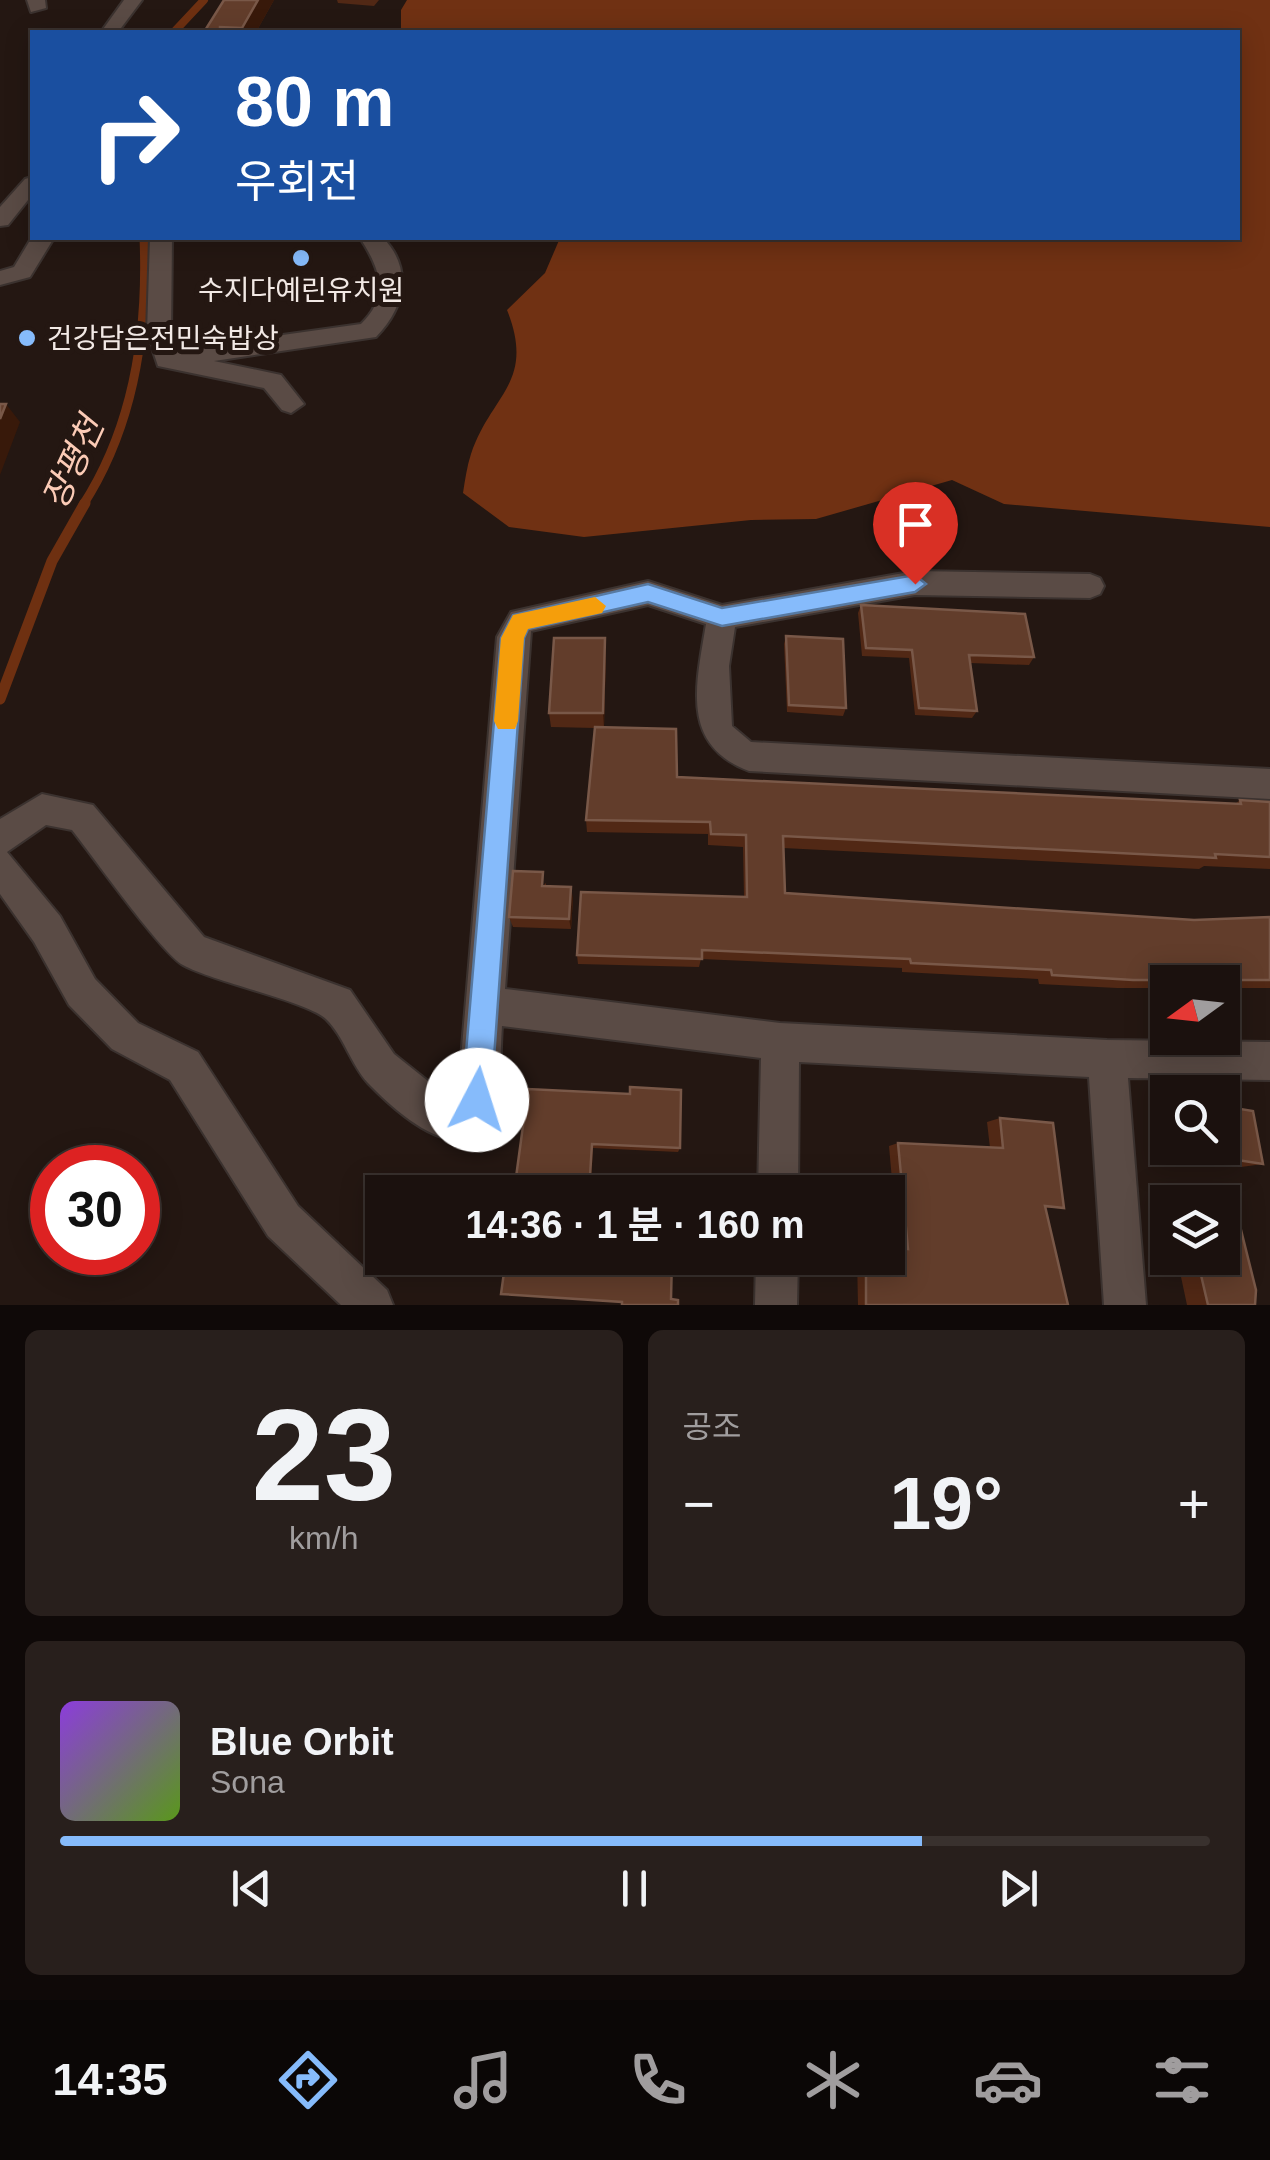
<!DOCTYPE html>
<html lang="ko">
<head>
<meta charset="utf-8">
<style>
  body { margin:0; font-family:Helvetica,"Noto Sans KR",sans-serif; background:#281f1c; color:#f1f3f6; height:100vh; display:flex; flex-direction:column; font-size:38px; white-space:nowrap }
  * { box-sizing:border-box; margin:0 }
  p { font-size:32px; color:#a09d9e }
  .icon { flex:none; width:55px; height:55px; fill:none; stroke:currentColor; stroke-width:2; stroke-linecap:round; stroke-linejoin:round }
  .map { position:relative; height:1305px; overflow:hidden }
  .panel { display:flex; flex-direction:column; gap:25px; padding:25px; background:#0f0908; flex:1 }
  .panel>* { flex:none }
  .top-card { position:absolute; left:30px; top:30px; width:1210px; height:210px; border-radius:0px; box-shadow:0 5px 25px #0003,0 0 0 2px #39312e; background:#1a4fa0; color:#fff; overflow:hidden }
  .needle { width:65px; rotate:255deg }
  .tools { position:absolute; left:1150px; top:965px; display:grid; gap:20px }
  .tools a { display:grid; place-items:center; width:90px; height:90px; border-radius:0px; background:#1b110e; box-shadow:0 5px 25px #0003,0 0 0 2px #39312e; font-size:50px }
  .speed { position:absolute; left:30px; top:1145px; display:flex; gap:20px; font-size:50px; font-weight:700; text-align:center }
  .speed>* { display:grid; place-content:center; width:130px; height:130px; border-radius:50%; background:#1b110e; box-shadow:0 5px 25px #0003,0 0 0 2px #39312e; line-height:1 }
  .speed .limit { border:15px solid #d22; background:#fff; color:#111 }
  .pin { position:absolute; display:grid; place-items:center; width:85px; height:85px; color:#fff; margin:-102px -42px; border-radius:50% 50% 50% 0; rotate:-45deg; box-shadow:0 0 10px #0007 }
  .pin .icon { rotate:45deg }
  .me { position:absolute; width:110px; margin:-55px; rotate:5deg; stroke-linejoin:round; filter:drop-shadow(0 0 8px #0008) }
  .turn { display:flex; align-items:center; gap:35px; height:210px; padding:0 40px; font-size:45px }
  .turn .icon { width:130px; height:130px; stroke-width:2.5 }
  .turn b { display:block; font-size:70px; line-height:85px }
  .big { font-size:75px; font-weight:700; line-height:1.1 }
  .panel .tile { flex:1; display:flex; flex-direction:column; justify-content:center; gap:15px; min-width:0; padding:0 35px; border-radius:15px; background:#281f1c }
  .panel .dial { align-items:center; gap:0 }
  .dial b { font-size:130px; line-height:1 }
  .song { display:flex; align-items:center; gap:30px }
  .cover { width:120px; height:120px; border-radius:15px; background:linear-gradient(135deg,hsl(270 70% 55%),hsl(90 70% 35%)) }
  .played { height:10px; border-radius:5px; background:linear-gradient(90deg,#86bbfb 75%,#39312e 75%) }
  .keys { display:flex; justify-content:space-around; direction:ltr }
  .heat { display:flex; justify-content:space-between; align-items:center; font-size:55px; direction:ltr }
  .panel .tiles { flex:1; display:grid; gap:25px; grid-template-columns:1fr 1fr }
  .tile:last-child { grid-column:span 2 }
  .trip { position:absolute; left:365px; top:1175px; width:540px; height:100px; border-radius:0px; background:#1b110e; box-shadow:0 5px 25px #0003,0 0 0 2px #39312e; font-weight:700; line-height:100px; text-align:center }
  .tabs { display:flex; height:160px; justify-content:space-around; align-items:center; background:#0b0706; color:#a09d9e }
  .tabs .icon { width:70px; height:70px }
  .tabs .current { color:#86bbfb }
  .tabs b { font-size:45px; color:#f1f3f6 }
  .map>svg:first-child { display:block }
  .forest { fill:#703113 }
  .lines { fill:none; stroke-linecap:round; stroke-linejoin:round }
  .stream-far2 { stroke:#6e3011; stroke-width:8 }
  .stream-far1 { stroke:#6e3011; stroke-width:9 }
  .stream { stroke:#6e3011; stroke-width:11 }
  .minor-casing { stroke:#3b322f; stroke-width:4 }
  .minor { fill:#5a4b45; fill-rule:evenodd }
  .wall { fill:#512815 }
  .shaded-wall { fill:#38190a }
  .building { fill:#623d2b; stroke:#795848; stroke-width:2.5 }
  .route { fill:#86bbfb; stroke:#577aa3; stroke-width:2.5 }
  .slow { fill:#f59e0b }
  .poi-dot { fill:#86bbfb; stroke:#241712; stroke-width:4 }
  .labels { text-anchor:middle; stroke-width:10; stroke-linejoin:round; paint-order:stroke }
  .far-poi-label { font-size:28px; fill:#f2e9e5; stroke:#241712 }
  .water-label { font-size:35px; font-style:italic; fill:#fbcbb6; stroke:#241712 }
</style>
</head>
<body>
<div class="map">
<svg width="1270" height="1305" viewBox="0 0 1270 1305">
  <rect width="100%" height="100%" fill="#241712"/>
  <path class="forest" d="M 407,0 L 1270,0 L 1270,527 L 1004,504 L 952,480 L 816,519 L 751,520 L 584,537 L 509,527 L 463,493 C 465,480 467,466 471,454 C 491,394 536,383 507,310 L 545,273 L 560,238 L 1238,238 L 1238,32 L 401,32 L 401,10 Z"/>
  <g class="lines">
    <path class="stream-far2" d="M 174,32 L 204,0"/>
    <path class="stream-far1" d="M 83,505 C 134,426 148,331 144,238"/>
    <path class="stream" d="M 0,699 L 52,561 L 85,503"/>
    <g class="minor-casing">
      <path id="minor" d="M 27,0 L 45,0 L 46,8 L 31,12 Z
        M 124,0 L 142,0 L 118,32 L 101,32 Z
        M 32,177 L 32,195 L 8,225 L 0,226 L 0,207 L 25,179 Z
        M 32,237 L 54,238 L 30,277 L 0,285 L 0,271 L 14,267 Z
        M 150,238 L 172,238 L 171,333 L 176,350 L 361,324 C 391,295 379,267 360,238 L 383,238 C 413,268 405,308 376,337 L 214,361 L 281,375 L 304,404 L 291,413 L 282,410 L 264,388 L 158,366 L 147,333 Z
        M 915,571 L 1090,574 L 1100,578 L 1104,586 L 1100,594 L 1090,598 L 915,595 L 735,627 L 729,666 L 732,726 L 751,742 L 1270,769 L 1270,799 L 749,771 C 680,745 696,685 706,624 L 648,605 L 531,631 L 505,989 L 780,1023 L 1107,1040 L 1270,1042 L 1270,1080 L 1128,1078 L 1146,1305 L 1104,1305 L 1089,1077 L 799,1062 L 798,1192 L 758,1192 L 761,1058 L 502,1026 C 500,1050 502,1079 496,1102 C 473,1181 401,1117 368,1083 C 351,1065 344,1036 326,1019 C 307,1001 213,982 183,965 C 162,954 92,855 72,830 L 46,825 L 7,852 L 60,916 L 95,979 L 138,1023 L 198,1052 L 298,1206 L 387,1290 L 393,1305 L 341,1305 L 268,1236 L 170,1080 L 112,1049 L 69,1005 L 34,942 L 0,894 L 0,819 L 42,794 L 93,805 L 204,937 L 350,990 L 394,1054 L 453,1101 L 458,1094 L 497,637 L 511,612 L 648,581 L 722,605 Z
        M 756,1258 L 798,1258 L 797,1305 L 755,1305 Z"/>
    </g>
    <use href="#minor" class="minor"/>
  </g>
  <path class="wall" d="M 274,0 L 256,32 L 204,32 Z
    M 337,0 L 379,0 L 374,6 L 338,3 Z
    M 861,605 L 1034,657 L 1029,665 L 970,663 L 977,711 L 972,718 L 915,715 L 909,658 L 862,656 L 858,613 Z
    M 786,636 L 846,708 L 843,716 L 787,712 L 784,644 Z
    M 606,654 L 604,727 L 677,777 L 1235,804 L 1240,800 L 1270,802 L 1270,869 L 1204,866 L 1199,869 L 783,848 L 785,893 L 1194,920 L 1270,917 L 1270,988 L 1222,988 L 1222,982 L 1168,982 L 1168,988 L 1117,988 L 1039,984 L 1038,979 L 902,972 L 902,968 L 701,959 L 699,967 L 578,964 L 577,955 L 744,897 L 743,847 L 708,845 L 708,834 L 587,832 L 586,820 L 595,728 L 551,727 L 549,713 Z
    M 546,883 L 546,886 L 573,898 L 571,929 L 513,927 L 509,917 Z
    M 630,1094 L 680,1148 L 678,1152 L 593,1148 L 514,1192 Z
    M 1000,1118 L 1064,1208 L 1046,1208 L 1068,1305 L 858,1305 L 857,1258 L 888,1258 L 898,1248 L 889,1146 L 898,1143 L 990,1148 L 987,1122 Z
    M 1184,1148 L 1222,1148 L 1263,1164 L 1241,1167 L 1185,1158 Z
    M 1177,1258 L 1222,1258 L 1255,1305 L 1187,1305 Z"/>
  <path class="shaded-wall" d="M 258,0 L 274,0 L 256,32 L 243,32 L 242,28 Z
    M 6,404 L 20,422 L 0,475 L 0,419 Z
    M 605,638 L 606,654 L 604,728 L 603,713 Z
    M 571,887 L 573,898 L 571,929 L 569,919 Z
    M 592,1144 L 593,1148 L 591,1192 L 589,1192 Z"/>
  <path class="building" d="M 224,0 L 258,0 L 242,28 L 220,27 L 220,32 L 204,32 Z
    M 0,404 L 6,404 L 0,419 Z
    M 861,605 L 1025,614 L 1034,657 L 969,655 L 977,711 L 919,708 L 912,650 L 866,648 Z
    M 786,636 L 843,639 L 846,708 L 789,705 Z
    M 554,638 L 605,638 L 603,713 L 549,713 Z
    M 595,727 L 676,729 L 677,777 L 1241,804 L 1240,800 L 1270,802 L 1270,857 L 1215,854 L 1216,858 L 783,836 L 785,893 L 1194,920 L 1270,917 L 1270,980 L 1133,980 L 1052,975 L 1051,970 L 911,963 L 910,959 L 702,950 L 702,959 L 577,955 L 581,892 L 747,897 L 746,835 L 711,834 L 710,822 L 586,820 Z
    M 513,871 L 543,872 L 542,886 L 571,887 L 569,919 L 509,917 Z
    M 630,1087 L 681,1090 L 680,1148 L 592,1144 L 589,1192 L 514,1192 L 528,1089 L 630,1094 Z
    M 1222,1106 L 1253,1111 L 1263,1164 L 1205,1155 L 1204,1148 L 1222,1148 Z
    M 1000,1118 L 1053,1123 L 1064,1208 L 1045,1206 L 1068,1305 L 866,1305 L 866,1258 L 888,1258 L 888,1246 L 908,1249 L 898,1143 L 1003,1148 Z
    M 1222,1221 L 1239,1222 L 1256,1290 L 1255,1305 L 1208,1305 L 1197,1258 L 1222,1258 Z
    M 506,1258 L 672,1258 L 671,1299 L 678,1300 L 678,1305 L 622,1305 L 622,1302 L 501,1294 Z"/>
  <path class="route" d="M 915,575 L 926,584 L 915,592 L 722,626 L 648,602 L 528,629 L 524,638 L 491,1100 L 487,1111 L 477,1115 L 466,1111 L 462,1100 L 501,638 L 513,615 L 648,584 L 722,608 Z"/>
  <path class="slow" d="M 595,597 L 606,606 L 602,613 L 528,629 L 524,638 L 518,721 L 515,729 L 498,729 L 494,721 L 501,638 L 513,615 Z"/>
  <g class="poi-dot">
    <circle cx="301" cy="258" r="10"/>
    <circle cx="27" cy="338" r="10"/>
  </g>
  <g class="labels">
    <g class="far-poi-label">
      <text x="301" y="300">수지다예린유치원</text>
      <text x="47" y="348" text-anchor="start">건강담은전민숙밥상</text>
    </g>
    <g class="water-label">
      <text transform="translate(73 463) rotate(-65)" y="12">장평천</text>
    </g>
  </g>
</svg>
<div class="tools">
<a><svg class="needle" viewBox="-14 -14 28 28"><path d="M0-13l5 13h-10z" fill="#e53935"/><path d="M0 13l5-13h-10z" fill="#a09d9e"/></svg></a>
<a><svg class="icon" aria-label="search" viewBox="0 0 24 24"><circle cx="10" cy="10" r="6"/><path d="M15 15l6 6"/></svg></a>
<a><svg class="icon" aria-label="layers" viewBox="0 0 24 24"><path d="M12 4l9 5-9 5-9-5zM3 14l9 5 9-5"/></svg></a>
</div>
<div class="speed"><div class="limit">30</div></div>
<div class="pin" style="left:915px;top:584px;background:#d93025"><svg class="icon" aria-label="arrive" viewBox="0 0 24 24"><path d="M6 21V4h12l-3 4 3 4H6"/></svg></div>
<svg class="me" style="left:477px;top:1100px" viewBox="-20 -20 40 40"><circle r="19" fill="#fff"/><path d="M0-13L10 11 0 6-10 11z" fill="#86bbfb"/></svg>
<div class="trip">14:36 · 1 분 · 160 m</div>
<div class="top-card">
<div class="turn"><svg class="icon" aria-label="right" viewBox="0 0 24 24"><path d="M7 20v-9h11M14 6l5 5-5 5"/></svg><div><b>80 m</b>우회전</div></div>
</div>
</div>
<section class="panel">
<div class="tiles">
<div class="tile dial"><b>23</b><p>km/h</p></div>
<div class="tile"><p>공조</p>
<div class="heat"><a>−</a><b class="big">19°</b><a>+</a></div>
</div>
<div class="tile">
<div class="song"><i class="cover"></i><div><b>Blue Orbit</b><p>Sona</p></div></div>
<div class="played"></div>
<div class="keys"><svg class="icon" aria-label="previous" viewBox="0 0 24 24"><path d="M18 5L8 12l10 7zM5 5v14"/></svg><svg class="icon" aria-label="pause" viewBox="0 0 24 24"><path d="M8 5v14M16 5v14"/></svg><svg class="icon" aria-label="next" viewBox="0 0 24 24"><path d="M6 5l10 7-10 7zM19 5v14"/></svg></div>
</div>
</div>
</section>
<nav class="tabs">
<b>14:35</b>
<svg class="icon current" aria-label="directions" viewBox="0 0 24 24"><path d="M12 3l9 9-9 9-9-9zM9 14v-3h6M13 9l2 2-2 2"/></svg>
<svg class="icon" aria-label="music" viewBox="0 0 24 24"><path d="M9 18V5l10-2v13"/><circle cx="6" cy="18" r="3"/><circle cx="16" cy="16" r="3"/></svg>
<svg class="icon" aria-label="phone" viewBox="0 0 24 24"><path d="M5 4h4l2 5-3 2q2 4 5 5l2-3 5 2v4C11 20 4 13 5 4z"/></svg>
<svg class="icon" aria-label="climate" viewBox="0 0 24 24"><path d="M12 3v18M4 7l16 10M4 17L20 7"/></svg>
<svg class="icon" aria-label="car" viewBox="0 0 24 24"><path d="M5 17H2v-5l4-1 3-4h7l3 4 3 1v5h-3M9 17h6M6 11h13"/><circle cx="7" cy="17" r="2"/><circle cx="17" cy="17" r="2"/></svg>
<svg class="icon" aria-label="filters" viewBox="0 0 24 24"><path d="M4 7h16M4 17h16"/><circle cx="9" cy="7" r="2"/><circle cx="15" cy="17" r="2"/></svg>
</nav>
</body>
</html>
